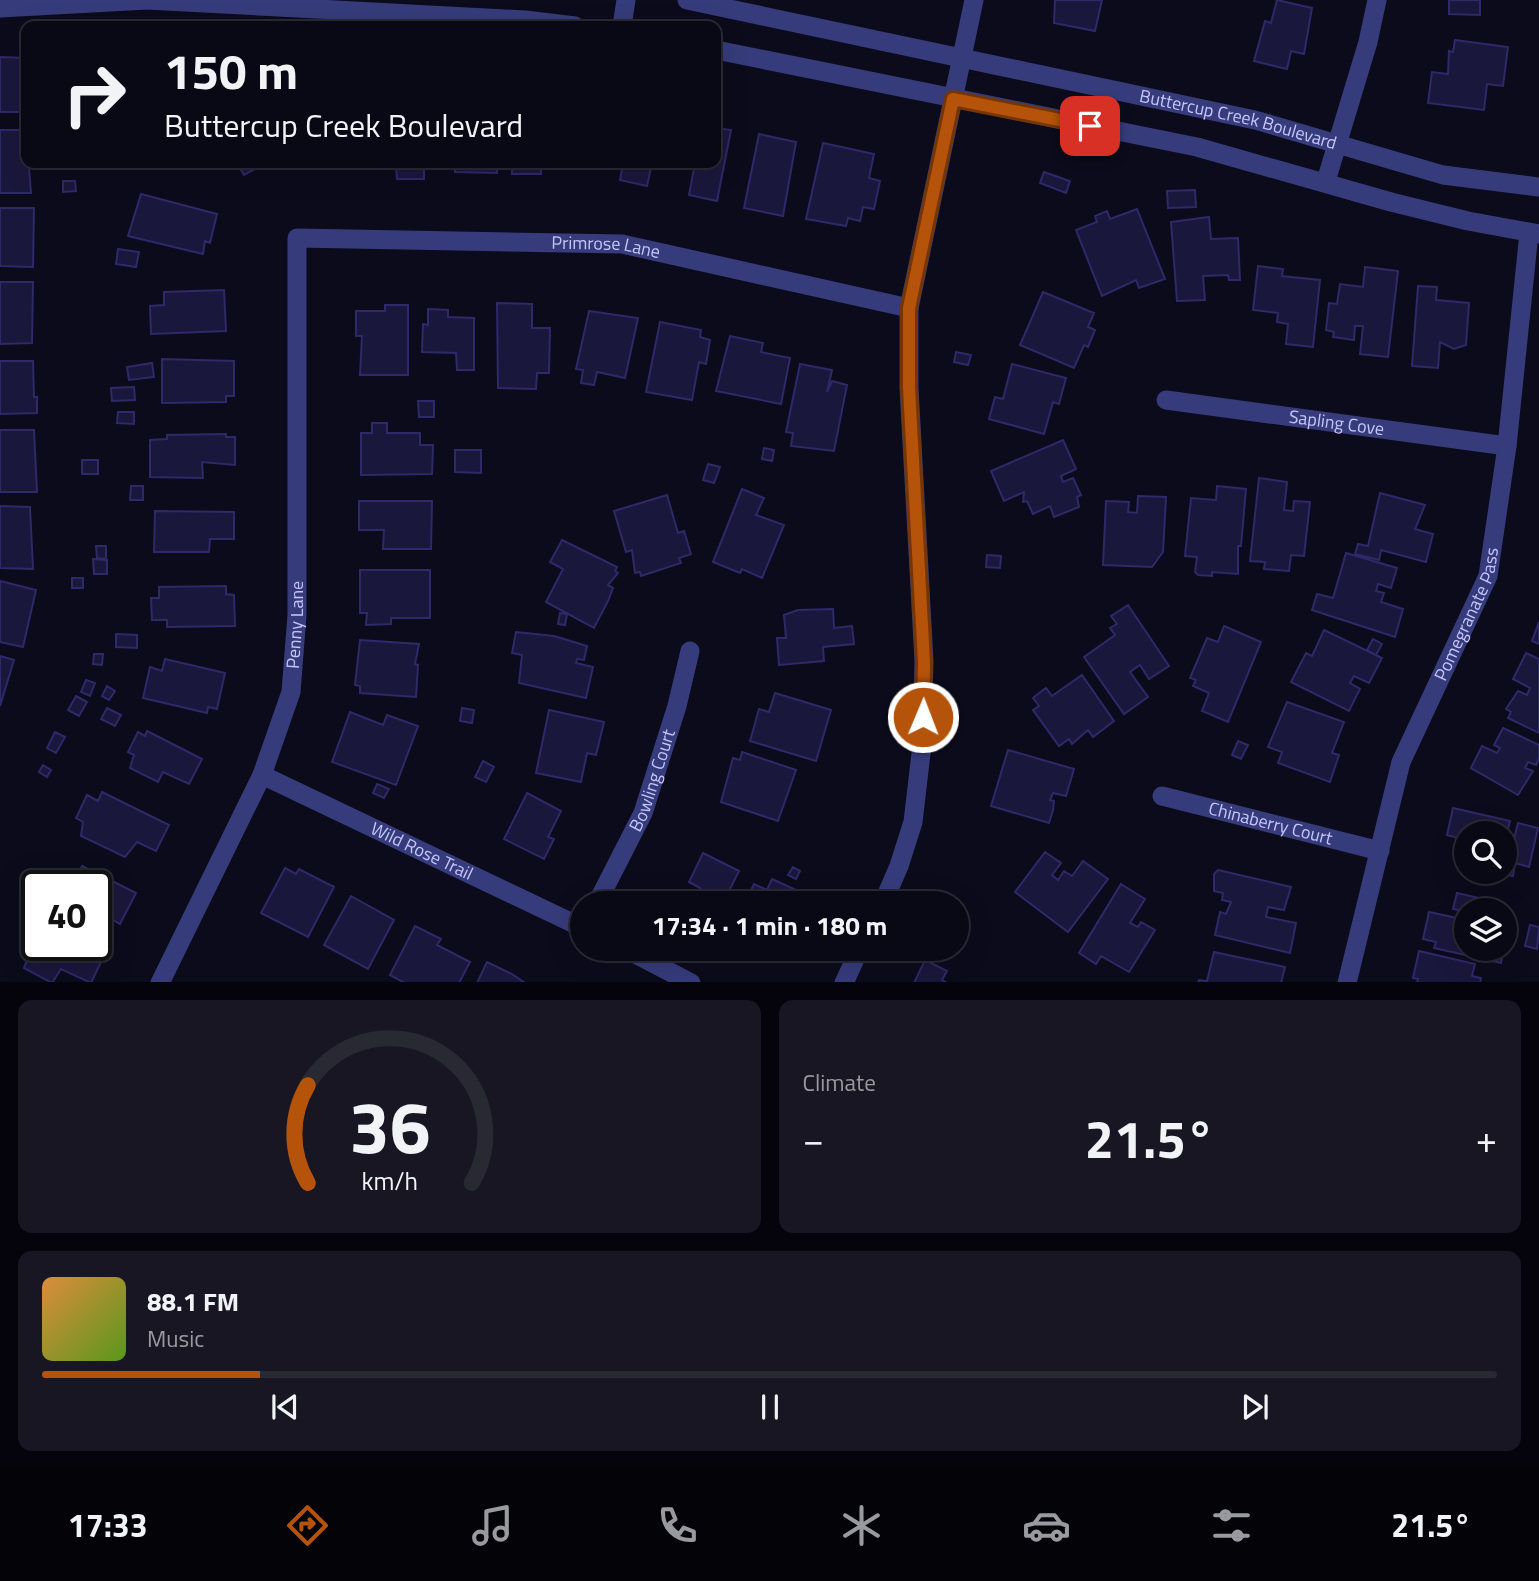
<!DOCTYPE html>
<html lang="en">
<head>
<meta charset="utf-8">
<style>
  body { margin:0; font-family:"Titillium Web",sans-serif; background:#171622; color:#f1f3f6; height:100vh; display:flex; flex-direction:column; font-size:26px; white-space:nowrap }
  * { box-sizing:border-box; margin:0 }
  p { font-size:23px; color:#999aa0 }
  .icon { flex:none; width:38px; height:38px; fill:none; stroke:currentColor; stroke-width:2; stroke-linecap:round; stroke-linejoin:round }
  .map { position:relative; height:982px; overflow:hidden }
  .sheet { display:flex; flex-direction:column; gap:18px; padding:18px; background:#05040c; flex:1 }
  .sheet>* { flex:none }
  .hud { position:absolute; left:21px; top:21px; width:700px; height:147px; border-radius:14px; box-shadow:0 7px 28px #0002,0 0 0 2px #292934; background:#090815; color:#f1f3f6; overflow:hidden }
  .controls { position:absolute; left:1454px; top:821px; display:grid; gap:14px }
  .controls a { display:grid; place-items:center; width:63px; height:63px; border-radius:50%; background:#090815; box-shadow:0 7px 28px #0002,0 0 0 2px #292934; font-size:35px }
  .speed { position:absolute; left:21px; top:870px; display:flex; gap:14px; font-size:35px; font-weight:700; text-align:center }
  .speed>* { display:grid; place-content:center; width:91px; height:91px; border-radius:50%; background:#090815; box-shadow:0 7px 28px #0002,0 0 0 2px #292934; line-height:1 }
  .speed .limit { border:4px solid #111; border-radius:10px; background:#fff; color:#111 }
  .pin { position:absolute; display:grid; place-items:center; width:60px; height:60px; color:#fff; margin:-30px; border-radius:14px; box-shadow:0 4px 10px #0006 }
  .me { position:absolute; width:77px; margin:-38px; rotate:1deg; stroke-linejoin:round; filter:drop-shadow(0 0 5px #0008) }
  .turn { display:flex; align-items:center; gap:24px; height:147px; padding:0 28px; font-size:32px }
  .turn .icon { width:91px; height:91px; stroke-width:2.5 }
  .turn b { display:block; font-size:49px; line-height:60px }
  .big { font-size:52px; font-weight:700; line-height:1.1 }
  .sheet .widget { flex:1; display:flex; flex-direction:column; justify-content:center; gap:10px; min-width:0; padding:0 24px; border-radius:14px; background:#171622 }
  .sheet .dial { align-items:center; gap:0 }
  .dial svg { height:182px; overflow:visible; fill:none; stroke:#292934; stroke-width:7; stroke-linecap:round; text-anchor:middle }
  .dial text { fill:#f1f3f6; stroke:none }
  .song { display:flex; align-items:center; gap:21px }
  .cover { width:84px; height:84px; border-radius:10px; background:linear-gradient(135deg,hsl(30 70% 55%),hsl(90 70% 35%)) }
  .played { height:7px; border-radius:4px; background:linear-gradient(90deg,#b45309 15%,#292934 15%) }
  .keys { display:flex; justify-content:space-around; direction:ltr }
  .heat { display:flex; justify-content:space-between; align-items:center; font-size:38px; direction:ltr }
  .sheet .tiles { flex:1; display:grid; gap:18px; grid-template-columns:1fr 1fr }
  .widget:last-child { grid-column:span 2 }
  .trip { position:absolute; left:570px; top:891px; width:399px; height:70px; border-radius:35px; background:#090815; box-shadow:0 7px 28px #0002,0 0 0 2px #292934; font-weight:700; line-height:70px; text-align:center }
  .menu { display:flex; height:112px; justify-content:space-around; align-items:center; background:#040308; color:#999aa0 }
  .menu .icon { width:49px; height:49px }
  .menu .current { color:#b45309 }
  .menu b { font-size:32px; color:#f1f3f6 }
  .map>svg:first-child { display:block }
  .building { fill:#1a173c; stroke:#2e2968; stroke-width:2 }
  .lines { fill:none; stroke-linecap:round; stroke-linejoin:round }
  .minor { stroke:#363c7b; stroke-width:19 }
  .tertiary { stroke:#363c7b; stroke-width:19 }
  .route-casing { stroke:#753606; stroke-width:18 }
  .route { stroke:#b45309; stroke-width:12 }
  .labels { text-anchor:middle; stroke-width:7; stroke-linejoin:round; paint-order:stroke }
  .street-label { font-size:18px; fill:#c6c6ff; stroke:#0c0b1c }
</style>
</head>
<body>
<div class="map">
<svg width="1539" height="983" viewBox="0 0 1539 983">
  <rect width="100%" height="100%" fill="#0c0b1c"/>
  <path class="building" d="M 1055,0 L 1102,0 L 1095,31 L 1054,23 Z
    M 1277,0 L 1312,8 L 1304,54 L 1291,51 L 1287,69 L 1254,61 L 1265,21 L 1271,23 Z
    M 1449,0 L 1480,0 L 1480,15 L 1449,14 Z
    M 1455,40 L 1508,47 L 1503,86 L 1487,84 L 1484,110 L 1428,103 L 1432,72 L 1448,74 L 1449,51 L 1453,52 Z
    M 0,57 L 26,58 L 26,112 L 0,112 Z
    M 716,128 L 731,130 L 717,201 L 689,195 L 695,163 L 716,163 Z
    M 0,130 L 26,130 L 31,193 L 0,193 Z
    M 759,134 L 796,142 L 783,216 L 744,208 Z
    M 823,143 L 874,154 L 869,178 L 880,181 L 874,209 L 863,207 L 860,221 L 848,218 L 846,226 L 806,219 Z
    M 237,163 L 266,163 L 244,175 Z
    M 384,163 L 424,163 L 424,179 L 397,179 L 396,166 L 384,167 Z
    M 455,163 L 497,163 L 497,173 L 455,172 Z
    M 512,163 L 541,163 L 541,174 L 512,174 Z
    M 623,163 L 652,163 L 647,186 L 620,180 Z
    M 1044,172 L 1070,181 L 1066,193 L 1040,183 Z
    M 63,181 L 75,181 L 76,191 L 63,192 Z
    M 1195,190 L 1196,207 L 1168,208 L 1167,191 Z
    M 141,194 L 217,214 L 210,243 L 205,241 L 203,254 L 128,236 Z
    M 0,208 L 34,208 L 33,267 L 0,266 Z
    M 1137,209 L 1165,279 L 1139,288 L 1136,280 L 1102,296 L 1076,230 L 1097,222 L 1095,216 L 1107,211 L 1110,219 Z
    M 1209,217 L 1211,239 L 1238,238 L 1240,280 L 1229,280 L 1228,275 L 1203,276 L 1205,300 L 1177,301 L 1171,222 Z
    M 118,249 L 139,252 L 136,267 L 116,264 Z
    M 1258,266 L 1283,269 L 1282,276 L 1320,280 L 1313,347 L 1286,344 L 1288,324 L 1277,322 L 1278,313 L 1253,310 Z
    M 1365,267 L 1398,271 L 1388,357 L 1360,354 L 1363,326 L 1355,326 L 1354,340 L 1333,337 L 1334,332 L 1326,330 L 1329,303 L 1337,304 L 1340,284 L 1363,287 Z
    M 0,282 L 33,282 L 32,343 L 0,344 Z
    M 1418,286 L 1437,287 L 1436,300 L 1469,303 L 1466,345 L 1454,349 L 1440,342 L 1438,368 L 1412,366 Z
    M 224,290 L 226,331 L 151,334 L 150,306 L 164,305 L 164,292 Z
    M 1043,292 L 1094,313 L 1088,327 L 1095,330 L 1088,347 L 1084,345 L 1074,368 L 1020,345 Z
    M 497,303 L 532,304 L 532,328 L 550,328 L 549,373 L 537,373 L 536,389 L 498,388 Z
    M 385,305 L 408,305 L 408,375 L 360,375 L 362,336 L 356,336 L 356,311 L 385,311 Z
    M 428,309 L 448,310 L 448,317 L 474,318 L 474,370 L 457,370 L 456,353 L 422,352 L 423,324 L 428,325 Z
    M 589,311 L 638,318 L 625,378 L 597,372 L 594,385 L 581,383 L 583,370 L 576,369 Z
    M 660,322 L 701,330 L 700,337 L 710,340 L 706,364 L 699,362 L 692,400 L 646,392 Z
    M 730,336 L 763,343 L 761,352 L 790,358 L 781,404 L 716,391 Z
    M 956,352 L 971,355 L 968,365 L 954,362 Z
    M 162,359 L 234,361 L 234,396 L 226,396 L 226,402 L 162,403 Z
    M 0,361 L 33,361 L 34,397 L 37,397 L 37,413 L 0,414 Z
    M 152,363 L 154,377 L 129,380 L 127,367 Z
    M 800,364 L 832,370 L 827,392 L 832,381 L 847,385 L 834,451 L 791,446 L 793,433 L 786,432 Z
    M 1012,364 L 1066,378 L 1059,404 L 1053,402 L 1044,434 L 989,419 L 995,397 L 1003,399 Z
    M 134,387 L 135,400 L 112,401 L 111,388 Z
    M 418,401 L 434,401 L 434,417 L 419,417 Z
    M 118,412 L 134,412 L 134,424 L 117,423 Z
    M 372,423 L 387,423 L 387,433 L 420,433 L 420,445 L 433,445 L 432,474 L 361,475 L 361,433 L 372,433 Z
    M 0,430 L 34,430 L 37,492 L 0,492 Z
    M 226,434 L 226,437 L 235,437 L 235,465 L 202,462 L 203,478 L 150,477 L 150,440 L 167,439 L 167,435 Z
    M 1063,440 L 1076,469 L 1061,476 L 1063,482 L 1073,478 L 1081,495 L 1077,497 L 1079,507 L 1054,517 L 1050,506 L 1033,514 L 1027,501 L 1023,502 L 1024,492 L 1004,501 L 991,471 Z
    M 764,448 L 774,450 L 772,461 L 762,459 Z
    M 455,450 L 481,450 L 481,473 L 455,472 Z
    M 82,460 L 98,460 L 98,474 L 82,474 Z
    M 708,464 L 720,467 L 714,483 L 703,480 Z
    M 1259,478 L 1287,482 L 1284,510 L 1293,511 L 1294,501 L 1310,502 L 1304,556 L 1291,555 L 1289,571 L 1264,569 L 1265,562 L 1250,561 Z
    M 131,486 L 143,486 L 143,500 L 130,500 Z
    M 1217,486 L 1246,489 L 1241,546 L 1238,546 L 1238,574 L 1212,572 L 1212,576 L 1198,575 L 1195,572 L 1197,557 L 1185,556 L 1191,498 L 1216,500 Z
    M 742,489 L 764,498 L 756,515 L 784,525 L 762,578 L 742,569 L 740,573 L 713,562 Z
    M 1380,493 L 1425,505 L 1415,529 L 1433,534 L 1426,562 L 1381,550 L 1379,560 L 1355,554 L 1358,544 L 1368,546 Z
    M 667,495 L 678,533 L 684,531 L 691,554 L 679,558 L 681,563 L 641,576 L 640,572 L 635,573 L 632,550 L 626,552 L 614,511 Z
    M 1138,496 L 1166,497 L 1163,552 L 1152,567 L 1103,565 L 1106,501 L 1129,502 L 1128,512 L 1137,513 Z
    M 359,501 L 432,501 L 431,549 L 383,549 L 384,530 L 359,530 Z
    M 0,506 L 30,507 L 33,569 L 0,568 Z
    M 155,511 L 234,512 L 234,539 L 210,539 L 209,552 L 154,552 Z
    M 562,540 L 617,567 L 615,571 L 618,573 L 608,585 L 613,588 L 608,601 L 594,628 L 546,602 L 563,569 L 550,562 Z
    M 96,546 L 106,546 L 106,559 L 97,558 Z
    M 1346,553 L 1397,568 L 1391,588 L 1378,584 L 1376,591 L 1384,593 L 1381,602 L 1403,609 L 1395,637 L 1312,610 L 1317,594 L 1333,598 Z
    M 987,555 L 1001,556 L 1000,568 L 986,567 Z
    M 93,559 L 107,560 L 107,574 L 94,574 Z
    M 360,570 L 430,570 L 430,618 L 391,618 L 391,624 L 366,625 L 367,613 L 360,613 Z
    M 72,578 L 83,578 L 83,588 L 72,588 Z
    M 0,581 L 36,590 L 23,647 L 0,642 Z
    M 226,586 L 226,594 L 234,595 L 235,626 L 167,627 L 167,620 L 152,620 L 151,598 L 159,598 L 159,587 Z
    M 1128,605 L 1169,666 L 1149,679 L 1140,665 L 1130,672 L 1148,697 L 1124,714 L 1084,657 L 1115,635 L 1110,628 L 1117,624 L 1111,616 Z
    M 833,609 L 834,628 L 852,626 L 854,644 L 823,647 L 824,661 L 779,665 L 777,638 L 786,638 L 784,615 L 798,610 Z
    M 560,613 L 567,614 L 565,625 L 558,624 Z
    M 1539,622 L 1539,644 L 1532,641 Z
    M 1224,626 L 1261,642 L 1228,722 L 1202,711 L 1209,693 L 1193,686 L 1196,680 L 1190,678 L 1207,638 L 1218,642 Z
    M 1324,630 L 1382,658 L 1369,683 L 1354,676 L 1350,683 L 1360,689 L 1349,711 L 1291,682 L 1306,653 L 1312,656 Z
    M 516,632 L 554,636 L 587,646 L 584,660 L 577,659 L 576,663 L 593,667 L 586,698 L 519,683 L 522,655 L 512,653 Z
    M 116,634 L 137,635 L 137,648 L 116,647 Z
    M 1373,639 L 1382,644 L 1376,655 L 1367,650 Z
    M 360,640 L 419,644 L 415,664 L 418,665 L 416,697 L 360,693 L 360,686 L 355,685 Z
    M 1526,653 L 1539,659 L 1539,733 L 1508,718 L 1511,712 L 1506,709 L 1518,691 L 1527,695 L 1530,688 L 1513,679 Z
    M 94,654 L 103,654 L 102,665 L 93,664 Z
    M 0,656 L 14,660 L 0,706 Z
    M 165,659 L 225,673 L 217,709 L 208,707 L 207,713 L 143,698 L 150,667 L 162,671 Z
    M 1082,675 L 1114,721 L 1093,737 L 1088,730 L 1072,744 L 1069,739 L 1059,746 L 1033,710 L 1039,706 L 1033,698 L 1046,688 L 1052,696 Z
    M 86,680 L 95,683 L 90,696 L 81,692 Z
    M 107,686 L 115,691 L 109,700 L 102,696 Z
    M 775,693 L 831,710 L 816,761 L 750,741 L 759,709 L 769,712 Z
    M 76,696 L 87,702 L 79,716 L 68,710 Z
    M 1287,702 L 1344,722 L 1332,753 L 1339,755 L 1330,782 L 1278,763 L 1282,752 L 1268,747 Z
    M 107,708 L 121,715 L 115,726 L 101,719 Z
    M 462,708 L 474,710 L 472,723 L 460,721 Z
    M 549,710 L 604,722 L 596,755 L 587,753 L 581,782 L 536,773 Z
    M 350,712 L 383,725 L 387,715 L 418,726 L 396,785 L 332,762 Z
    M 1503,728 L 1539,745 L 1539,758 L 1536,765 L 1528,762 L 1525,768 L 1533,771 L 1518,795 L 1471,768 L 1482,746 L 1497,753 L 1500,748 L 1494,745 Z
    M 147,731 L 202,759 L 189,784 L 163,772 L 158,782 L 130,768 L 134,755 L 128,752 L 138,732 L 145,736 Z
    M 55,732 L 65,737 L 56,753 L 47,748 Z
    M 1238,741 L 1248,745 L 1241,759 L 1232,755 Z
    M 1008,750 L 1074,769 L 1066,796 L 1053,793 L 1050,800 L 1054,801 L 1053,810 L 1049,823 L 991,806 Z
    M 742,752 L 796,770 L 778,821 L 721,802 L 733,758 L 740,760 Z
    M 483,761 L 494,767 L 486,782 L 475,777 Z
    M 43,765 L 51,770 L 47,777 L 39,772 Z
    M 377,784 L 389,789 L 384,798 L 373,793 Z
    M 102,792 L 169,825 L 156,851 L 137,842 L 125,857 L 81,836 L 83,822 L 76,818 L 87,795 L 98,801 Z
    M 527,793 L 561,811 L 548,837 L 554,839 L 544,859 L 504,839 Z
    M 1453,808 L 1510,821 L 1506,837 L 1514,839 L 1518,823 L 1538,828 L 1529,867 L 1515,863 L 1513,876 L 1494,872 L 1505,872 L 1505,833 L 1466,833 L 1466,866 L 1456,863 L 1462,839 L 1447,835 Z
    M 1045,852 L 1061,863 L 1052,875 L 1058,880 L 1064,871 L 1072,876 L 1083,861 L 1108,879 L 1068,932 L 1015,892 Z
    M 703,853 L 739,871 L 723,903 L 692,903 L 700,888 L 689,882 Z
    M 82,866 L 136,893 L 120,924 L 113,920 L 110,927 L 96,920 L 96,886 L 59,886 L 66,872 L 77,877 Z
    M 793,867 L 800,871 L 796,879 L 788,875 Z
    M 285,868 L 296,874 L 299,869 L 334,887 L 308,937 L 261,913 Z
    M 1218,870 L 1291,887 L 1284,910 L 1268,907 L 1266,917 L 1296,923 L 1290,953 L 1215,935 L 1220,912 L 1226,914 L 1231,902 L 1222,900 L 1223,893 L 1214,891 L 1214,874 Z
    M 772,879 L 796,890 L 790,903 L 745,903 L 754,884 L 767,890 Z
    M 1121,884 L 1145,899 L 1130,923 L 1138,927 L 1141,922 L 1155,930 L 1129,972 L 1101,956 L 1096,964 L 1079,953 Z
    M 1457,893 L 1505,904 L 1504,910 L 1466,910 L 1466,948 L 1505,948 L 1505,917 L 1514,919 L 1507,951 L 1503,951 L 1501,963 L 1434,948 L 1436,942 L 1423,939 L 1429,912 L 1457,918 L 1459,910 L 1453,909 Z
    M 351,896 L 394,920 L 368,969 L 324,945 Z
    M 1530,925 L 1539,927 L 1537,949 L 1525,946 Z
    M 415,926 L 441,939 L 437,945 L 470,962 L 459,983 L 405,983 L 390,975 Z
    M 29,927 L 37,931 L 37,945 L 74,945 L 102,960 L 91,983 L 61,969 L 52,983 L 24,968 L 32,946 L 22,942 Z
    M 752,948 L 769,948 L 766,955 Z
    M 1419,951 L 1475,964 L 1472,976 L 1481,978 L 1480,983 L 1417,983 L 1418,979 L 1413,978 Z
    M 1214,952 L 1285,967 L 1281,983 L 1198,983 L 1199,980 L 1207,981 Z
    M 925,960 L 947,971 L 942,980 L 947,983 L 914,983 Z
    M 487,962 L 512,974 L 525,983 L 477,983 Z"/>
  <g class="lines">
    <g class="minor">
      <path d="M 622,26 L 626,0"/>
      <path d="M 1326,181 L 1368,42 L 1377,0"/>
      <path id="s1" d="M 1166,400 L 1507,446"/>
      <path id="s2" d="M 262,775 L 583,928"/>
      <path id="s3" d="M 1162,796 L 1380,851"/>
      <path id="s4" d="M 597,903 L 643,813 L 677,706 L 690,651"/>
      <path d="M 624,948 L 691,983"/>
      <path id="s5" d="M 160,983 L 262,775 L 291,692 L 297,615 L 297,238 L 622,244 L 909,308"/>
      <path id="s6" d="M 1347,983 L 1401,762 L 1488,576 L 1507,446 L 1529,233"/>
    </g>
    <g class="tertiary">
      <path id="s7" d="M 687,0 L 1255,120 L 1443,175 L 1539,187"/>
      <path d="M 0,8 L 147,0 L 525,20 L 575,26"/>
      <path d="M 716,50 L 1197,147 L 1391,202 L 1468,221 L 1539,234"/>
      <path d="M 883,903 L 899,866 L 913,822 L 922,745 L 924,661 L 909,388 L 909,308 L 974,0"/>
      <path d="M 844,983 L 860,948"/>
    </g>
  </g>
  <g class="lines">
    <g class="route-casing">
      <path id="route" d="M 923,717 L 924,662 L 909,388 L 909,308 L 953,99 L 1090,126"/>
    </g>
    <use href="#route" class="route"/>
  </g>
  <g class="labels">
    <g class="street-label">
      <text dy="6" stroke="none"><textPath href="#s7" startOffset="564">Buttercup Creek Boulevard</textPath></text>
      <text dy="6" stroke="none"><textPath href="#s5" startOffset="1083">Primrose Lane</textPath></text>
      <text dy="6" stroke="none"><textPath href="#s1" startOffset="172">Sapling Cove</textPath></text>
      <text dy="6" stroke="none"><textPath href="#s6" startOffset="390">Pomegranate Pass</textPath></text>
      <text dy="6" stroke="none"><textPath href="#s5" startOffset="387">Penny Lane</textPath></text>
      <text dy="6" stroke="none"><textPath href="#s4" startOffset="135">Bowling Court</textPath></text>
      <text dy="6" stroke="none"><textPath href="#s3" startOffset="112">Chinaberry Court</textPath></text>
      <text dy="6" stroke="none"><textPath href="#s2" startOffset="177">Wild Rose Trail</textPath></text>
    </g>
  </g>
</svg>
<div class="controls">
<a><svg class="icon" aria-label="search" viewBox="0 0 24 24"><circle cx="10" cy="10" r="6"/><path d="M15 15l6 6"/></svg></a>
<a><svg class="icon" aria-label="layers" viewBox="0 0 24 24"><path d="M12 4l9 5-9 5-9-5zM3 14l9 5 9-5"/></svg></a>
</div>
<div class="speed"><div class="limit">40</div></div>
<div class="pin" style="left:1090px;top:126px;background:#d93025"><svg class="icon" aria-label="arrive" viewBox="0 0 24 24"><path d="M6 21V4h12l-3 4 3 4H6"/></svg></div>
<svg class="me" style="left:923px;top:717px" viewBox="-20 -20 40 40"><circle r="17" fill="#b45309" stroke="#fff" stroke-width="3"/><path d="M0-11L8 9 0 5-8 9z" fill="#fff"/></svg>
<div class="trip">17:34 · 1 min · 180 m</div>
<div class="hud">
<div class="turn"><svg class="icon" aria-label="right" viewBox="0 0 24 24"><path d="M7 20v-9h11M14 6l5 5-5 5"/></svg><div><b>150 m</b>Buttercup Creek Boulevard</div></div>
</div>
</div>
<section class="sheet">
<div class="tiles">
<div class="widget dial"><svg viewBox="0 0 100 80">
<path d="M14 69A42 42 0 1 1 86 69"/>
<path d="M14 69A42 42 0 0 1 14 26" stroke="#b45309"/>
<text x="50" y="56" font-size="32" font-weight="700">36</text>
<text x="50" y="72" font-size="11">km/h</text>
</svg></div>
<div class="widget"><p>Climate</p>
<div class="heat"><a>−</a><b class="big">21.5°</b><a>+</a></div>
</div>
<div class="widget">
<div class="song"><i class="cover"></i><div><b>88.1 FM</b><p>Music</p></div></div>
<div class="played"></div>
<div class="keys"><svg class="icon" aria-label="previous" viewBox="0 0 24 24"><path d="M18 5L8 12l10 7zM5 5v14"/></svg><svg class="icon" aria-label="pause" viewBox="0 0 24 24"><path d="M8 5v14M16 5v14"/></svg><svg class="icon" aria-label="next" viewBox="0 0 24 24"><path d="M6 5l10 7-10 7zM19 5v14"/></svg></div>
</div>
</div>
</section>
<nav class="menu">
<b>17:33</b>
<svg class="icon current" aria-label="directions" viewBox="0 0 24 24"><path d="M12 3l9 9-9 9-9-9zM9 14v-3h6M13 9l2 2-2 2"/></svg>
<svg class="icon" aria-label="music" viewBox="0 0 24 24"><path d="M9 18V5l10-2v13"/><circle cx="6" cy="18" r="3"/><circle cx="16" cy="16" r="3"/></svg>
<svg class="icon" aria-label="phone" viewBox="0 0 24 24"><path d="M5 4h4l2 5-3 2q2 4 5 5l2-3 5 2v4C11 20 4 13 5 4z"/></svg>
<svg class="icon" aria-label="climate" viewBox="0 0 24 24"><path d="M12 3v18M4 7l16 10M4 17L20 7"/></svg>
<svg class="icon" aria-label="car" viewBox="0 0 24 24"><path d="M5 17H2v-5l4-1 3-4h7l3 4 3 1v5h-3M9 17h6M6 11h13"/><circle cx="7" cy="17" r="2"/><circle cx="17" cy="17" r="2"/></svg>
<svg class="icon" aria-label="filters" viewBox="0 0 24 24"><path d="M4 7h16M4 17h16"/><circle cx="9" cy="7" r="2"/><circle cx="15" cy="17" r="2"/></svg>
<b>21.5°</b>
</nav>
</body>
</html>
